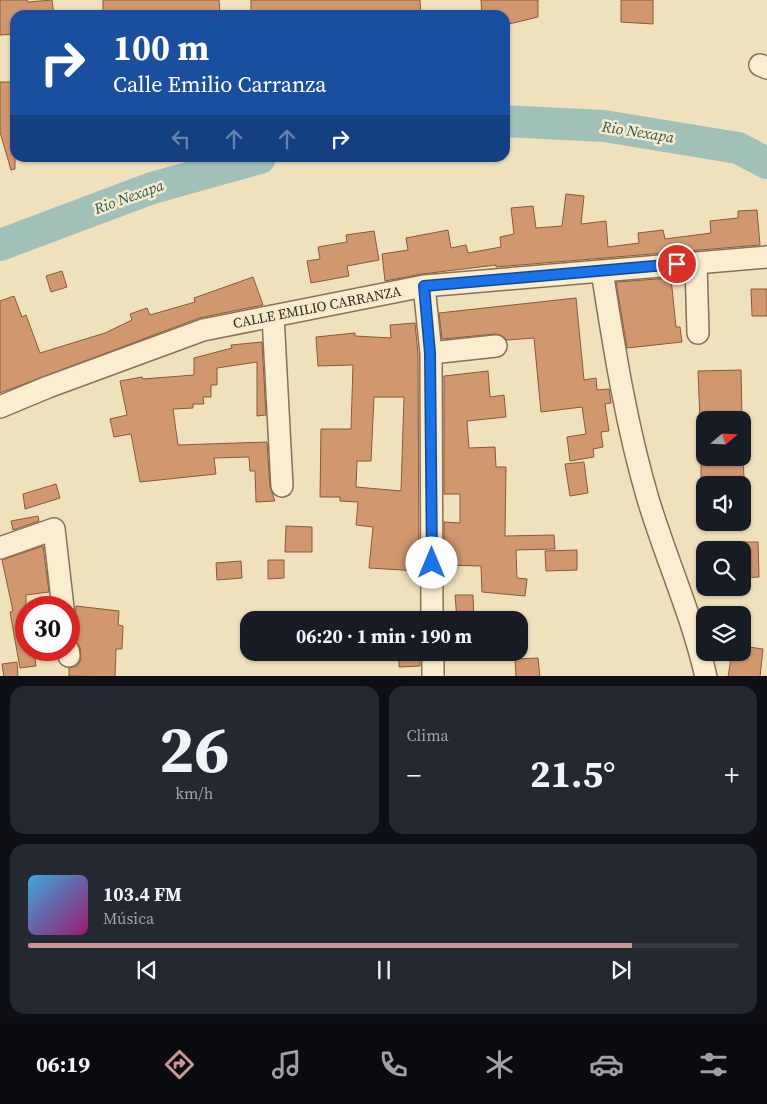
<!DOCTYPE html>
<html lang="es">
<head>
<meta charset="utf-8">
<style>
  body { margin:0; font-family:"Source Serif 4",serif; background:#242831; color:#f1f3f6; height:100vh; display:flex; flex-direction:column; font-size:19px; white-space:nowrap }
  * { box-sizing:border-box; margin:0 }
  p { font-size:16px; color:#9ea1a6 }
  .icon { flex:none; width:28px; height:28px; fill:none; stroke:currentColor; stroke-width:2; stroke-linecap:round; stroke-linejoin:round }
  .map { position:relative; height:676px; overflow:hidden }
  .drawer { display:flex; flex-direction:column; gap:10px; padding:10px; background:#0d0f14; flex:1 }
  .drawer>* { flex:none }
  .banner { position:absolute; left:10px; top:10px; width:500px; height:152px; border-radius:15px; box-shadow:0 1px 4px #0004; background:#1a4fa0; color:#fff; overflow:hidden }
  .needle { width:32px; rotate:71deg }
  .controls { position:absolute; left:696px; top:411px; display:grid; gap:10px }
  .controls a { display:grid; place-items:center; width:55px; height:55px; border-radius:10px; background:#171b24; box-shadow:0 1px 4px #0004; font-size:25px }
  .speed { position:absolute; left:15px; top:596px; display:flex; gap:10px; font-size:25px; font-weight:700; text-align:center }
  .speed>* { display:grid; place-content:center; width:65px; height:65px; border-radius:50%; background:#171b24; box-shadow:0 1px 4px #0004; line-height:1 }
  .speed .limit { border:8px solid #d22; background:#fff; color:#111 }
  .pin { position:absolute; display:grid; place-items:center; width:42px; height:42px; color:#fff; margin:-21px; border:2px solid #fff; border-radius:50%; box-shadow:0 1px 5px #0007 }
  .me { position:absolute; width:55px; margin:-28px; rotate:0deg; stroke-linejoin:round; filter:drop-shadow(0 0 4px #0008) }
  .turn { display:flex; align-items:center; gap:18px; height:105px; padding:0 20px; font-size:22px }
  .turn .icon { width:65px; height:65px; stroke-width:2.5 }
  .turn b { display:block; font-size:35px; line-height:42px }
  .lanes { display:flex; align-items:center; height:48px; padding:0 20px; background:#0003; justify-content:center; gap:25px; direction:ltr }
  .lanes .off { opacity:.35 }
  .big { font-size:38px; font-weight:700; line-height:1.1 }
  .drawer .card { flex:1; display:flex; flex-direction:column; justify-content:center; gap:8px; min-width:0; padding:0 18px; border-radius:15px; background:#242831 }
  .drawer .dial { align-items:center; gap:0 }
  .dial b { font-size:65px; line-height:1 }
  .song { display:flex; align-items:center; gap:15px }
  .cover { width:60px; height:60px; border-radius:8px; background:linear-gradient(135deg,hsl(200 70% 55%),hsl(320 70% 35%)) }
  .played { height:5px; border-radius:2px; background:linear-gradient(90deg,#cb9497 85%,#363941 85%) }
  .keys { display:flex; justify-content:space-around; direction:ltr }
  .heat { display:flex; justify-content:space-between; align-items:center; font-size:28px; direction:ltr }
  .drawer .tiles { flex:1; display:grid; gap:10px; grid-template-columns:1fr 1fr }
  .card:last-child { grid-column:span 2 }
  .trip { position:absolute; left:240px; top:611px; width:288px; height:50px; border-radius:15px; background:#171b24; box-shadow:0 1px 4px #0004; font-weight:700; line-height:50px; text-align:center }
  .menu { display:flex; height:80px; justify-content:space-around; align-items:center; background:#090b0e; color:#9ea1a6 }
  .menu .icon { width:35px; height:35px }
  .menu .current { color:#cb9497 }
  .menu b { font-size:22px; color:#f1f3f6 }
  .map>svg:first-child { display:block }
  .lines { fill:none; stroke-linecap:round; stroke-linejoin:round }
  .river { stroke:#a1c1b8; stroke-width:32 }
  .building { fill:#d19870; stroke:#8a5939; fill-rule:evenodd }
  .minor-casing { stroke:#897155; stroke-width:24 }
  .minor { stroke:#fbeed0; stroke-width:21 }
  .route-casing { stroke:#114b97; stroke-width:12 }
  .route { stroke:#1a73e8; stroke-width:9 }
  .labels { text-anchor:middle; stroke-width:5; stroke-linejoin:round; paint-order:stroke }
  .street-label { font-size:14px; fill:#37281b; stroke:#f7ebcd }
  .water-label { font-size:15px; font-style:italic; fill:#295855; stroke:#f7ebcd }
</style>
</head>
<body>
<div class="map">
<svg width="767" height="677" viewBox="0 0 767 677">
  <rect width="100%" height="100%" fill="#f0e1bd"/>
  <g class="lines">
    <path class="river" d="M 505,121 L 604,126 L 738,148 L 767,163
      M 0,245 L 152,188 L 260,158"/>
  </g>
  <path class="building" d="M 0,0 L 27,0 L 28,2 L 52,0 L 54,15 L 15,15 L 15,34 L 0,35 Z
    M 103,0 L 219,0 L 220,15 L 103,15 Z
    M 251,0 L 420,0 L 421,15 L 251,15 Z
    M 481,0 L 538,0 L 538,17 L 505,25 L 505,15 L 482,15 Z
    M 621,0 L 653,0 L 653,24 L 621,22 Z
    M 0,82 L 15,82 L 15,169 L 11,170 L 0,132 Z
    M 566,194 L 584,196 L 581,224 L 606,221 L 608,247 L 639,243 L 638,233 L 663,230 L 665,239 L 711,233 L 710,221 L 738,218 L 738,211 L 757,210 L 760,245 L 496,267 L 496,265 L 422,274 L 385,281 L 382,254 L 408,250 L 406,238 L 448,230 L 451,248 L 466,245 L 468,253 L 501,247 L 500,237 L 514,234 L 511,208 L 533,206 L 536,228 L 562,226 Z
    M 374,231 L 379,260 L 347,266 L 349,276 L 311,283 L 307,261 L 320,259 L 318,247 L 347,242 L 346,235 Z
    M 62,271 L 67,287 L 51,292 L 46,276 Z
    M 253,277 L 263,305 L 199,318 L 0,393 L 0,301 L 14,296 L 22,317 L 26,315 L 40,353 L 105,333 L 132,320 L 130,314 L 147,308 L 150,315 L 195,302 L 194,298 Z
    M 671,278 L 676,327 L 680,327 L 682,342 L 627,348 L 616,282 Z
    M 751,289 L 767,289 L 767,316 L 752,316 Z
    M 576,298 L 584,380 L 596,378 L 597,390 L 609,389 L 611,403 L 605,404 L 609,431 L 601,432 L 603,447 L 593,449 L 594,457 L 570,461 L 567,437 L 586,434 L 582,407 L 541,412 L 534,338 L 507,340 L 501,335 L 495,334 L 442,339 L 439,313 Z
    M 415,323 L 418,354 L 419,571 L 369,568 L 373,527 L 356,525 L 358,502 L 340,501 L 340,497 L 320,497 L 321,429 L 351,429 L 353,365 L 318,366 L 316,337 L 355,333 L 355,336 L 391,338 L 390,325 ZM 374,397 L 404,397 L 401,491 L 356,487 L 357,461 L 371,461 Z
    M 262,342 L 266,415 L 257,416 L 257,362 L 217,368 L 217,385 L 211,385 L 211,397 L 203,397 L 204,404 L 193,404 L 193,408 L 173,409 L 178,445 L 267,442 L 270,487 L 275,501 L 256,502 L 255,471 L 250,471 L 249,457 L 214,458 L 216,474 L 140,482 L 131,434 L 114,437 L 110,419 L 127,415 L 120,381 L 142,377 L 143,379 L 194,375 L 194,358 L 232,348 L 231,345 Z
    M 741,370 L 742,420 L 700,420 L 698,371 Z
    M 488,371 L 490,397 L 504,395 L 506,417 L 467,421 L 469,448 L 495,447 L 496,467 L 506,467 L 505,536 L 554,535 L 555,549 L 516,550 L 517,578 L 527,579 L 525,596 L 482,592 L 481,566 L 444,565 L 444,522 L 460,523 L 460,494 L 444,494 L 444,376 Z
    M 701,458 L 743,458 L 744,477 L 701,478 Z
    M 584,462 L 588,493 L 570,496 L 565,464 Z
    M 56,484 L 60,498 L 25,509 L 23,494 Z
    M 38,516 L 39,521 L 13,530 L 11,521 Z
    M 286,526 L 312,527 L 312,552 L 285,552 Z
    M 742,542 L 758,542 L 759,577 L 742,578 Z
    M 43,546 L 49,592 L 26,595 L 26,650 L 34,650 L 36,666 L 20,668 L 10,612 L 13,611 L 2,560 Z
    M 577,550 L 577,570 L 546,571 L 545,551 Z
    M 268,560 L 284,560 L 284,578 L 268,579 Z
    M 241,561 L 242,578 L 217,580 L 216,563 Z
    M 455,595 L 473,595 L 474,620 L 457,620 Z
    M 76,606 L 119,611 L 118,625 L 123,626 L 122,649 L 116,649 L 115,677 L 69,676 L 69,668 L 77,666 L 81,660 L 80,647 L 74,639 Z
    M 742,646 L 763,649 L 760,677 L 728,677 L 732,652 L 742,652 Z
    M 399,652 L 420,652 L 420,666 L 399,667 Z
    M 538,658 L 540,677 L 516,677 L 515,659 Z
    M 17,662 L 18,677 L 4,677 L 2,664 Z"/>
  <g class="lines">
    <g class="minor-casing">
      <path id="minor" d="M 760,65 L 767,68
        M 696,263 L 698,333
        M 602,271 C 614,347 626,425 648,499 C 666,559 692,615 706,677
        M 424,286 L 431,353 L 432,620
        M 273,316 L 282,486
        M 431,353 L 496,346
        M 0,407 L 48,387 L 203,330 L 273,316 L 424,286 L 767,257
        M 0,548 L 54,529 L 63,608
        M 68,650 L 69,656
        M 433,652 L 433,677"/>
    </g>
    <use href="#minor" class="minor"/>
  </g>
  <g class="lines">
    <g class="route-casing">
      <path id="route" d="M 432,563 L 430,353 L 424,286 L 677,264"/>
    </g>
    <use href="#route" class="route"/>
  </g>
  <g class="labels">
    <g class="street-label">
      <text transform="translate(317 307) rotate(-11)" y="5">CALLE EMILIO CARRANZA</text>
    </g>
    <g class="water-label">
      <text transform="translate(638 132) rotate(9)" y="5">Rio Nexapa</text>
      <text transform="translate(129 197) rotate(-20)" y="5">Rio Nexapa</text>
    </g>
  </g>
</svg>
<div class="controls">
<a><svg class="needle" viewBox="-14 -14 28 28"><path d="M0-13l5 13h-10z" fill="#e53935"/><path d="M0 13l5-13h-10z" fill="#9ea1a6"/></svg></a>
<a><svg class="icon" aria-label="sound" viewBox="0 0 24 24"><path d="M4 9h4l5-4v14l-5-4H4zM17 9q2 3 0 6"/></svg></a>
<a><svg class="icon" aria-label="search" viewBox="0 0 24 24"><circle cx="10" cy="10" r="6"/><path d="M15 15l6 6"/></svg></a>
<a><svg class="icon" aria-label="layers" viewBox="0 0 24 24"><path d="M12 4l9 5-9 5-9-5zM3 14l9 5 9-5"/></svg></a>
</div>
<div class="speed"><div class="limit">30</div></div>
<div class="pin" style="left:677px;top:264px;background:#d93025"><svg class="icon" aria-label="arrive" viewBox="0 0 24 24"><path d="M6 21V4h12l-3 4 3 4H6"/></svg></div>
<svg class="me" style="left:432px;top:563px" viewBox="-20 -20 40 40"><circle r="19" fill="#fff"/><path d="M0-13L10 11 0 6-10 11z" fill="#1a73e8"/></svg>
<div class="trip">06:20 · 1 min · 190 m</div>
<div class="banner">
<div class="turn"><svg class="icon" aria-label="right" viewBox="0 0 24 24"><path d="M7 20v-9h11M14 6l5 5-5 5"/></svg><div><b>100 m</b>Calle Emilio Carranza</div></div>
<div class="lanes"><svg class="icon off" aria-label="left" viewBox="0 0 24 24"><path d="M17 20v-9H6M10 6l-5 5 5 5"/></svg><svg class="icon off" aria-label="ahead" viewBox="0 0 24 24"><path d="M12 20V5M6 11l6-6 6 6"/></svg><svg class="icon off" aria-label="ahead" viewBox="0 0 24 24"><path d="M12 20V5M6 11l6-6 6 6"/></svg><svg class="icon" aria-label="right" viewBox="0 0 24 24"><path d="M7 20v-9h11M14 6l5 5-5 5"/></svg></div>
</div>
</div>
<section class="drawer">
<div class="tiles">
<div class="card dial"><b>26</b><p>km/h</p></div>
<div class="card"><p>Clima</p>
<div class="heat"><a>−</a><b class="big">21.5°</b><a>+</a></div>
</div>
<div class="card">
<div class="song"><i class="cover"></i><div><b>103.4 FM</b><p>Música</p></div></div>
<div class="played"></div>
<div class="keys"><svg class="icon" aria-label="previous" viewBox="0 0 24 24"><path d="M18 5L8 12l10 7zM5 5v14"/></svg><svg class="icon" aria-label="pause" viewBox="0 0 24 24"><path d="M8 5v14M16 5v14"/></svg><svg class="icon" aria-label="next" viewBox="0 0 24 24"><path d="M6 5l10 7-10 7zM19 5v14"/></svg></div>
</div>
</div>
</section>
<nav class="menu">
<b>06:19</b>
<svg class="icon current" aria-label="directions" viewBox="0 0 24 24"><path d="M12 3l9 9-9 9-9-9zM9 14v-3h6M13 9l2 2-2 2"/></svg>
<svg class="icon" aria-label="music" viewBox="0 0 24 24"><path d="M9 18V5l10-2v13"/><circle cx="6" cy="18" r="3"/><circle cx="16" cy="16" r="3"/></svg>
<svg class="icon" aria-label="phone" viewBox="0 0 24 24"><path d="M5 4h4l2 5-3 2q2 4 5 5l2-3 5 2v4C11 20 4 13 5 4z"/></svg>
<svg class="icon" aria-label="climate" viewBox="0 0 24 24"><path d="M12 3v18M4 7l16 10M4 17L20 7"/></svg>
<svg class="icon" aria-label="car" viewBox="0 0 24 24"><path d="M5 17H2v-5l4-1 3-4h7l3 4 3 1v5h-3M9 17h6M6 11h13"/><circle cx="7" cy="17" r="2"/><circle cx="17" cy="17" r="2"/></svg>
<svg class="icon" aria-label="filters" viewBox="0 0 24 24"><path d="M4 7h16M4 17h16"/><circle cx="9" cy="7" r="2"/><circle cx="15" cy="17" r="2"/></svg>
</nav>
</body>
</html>
